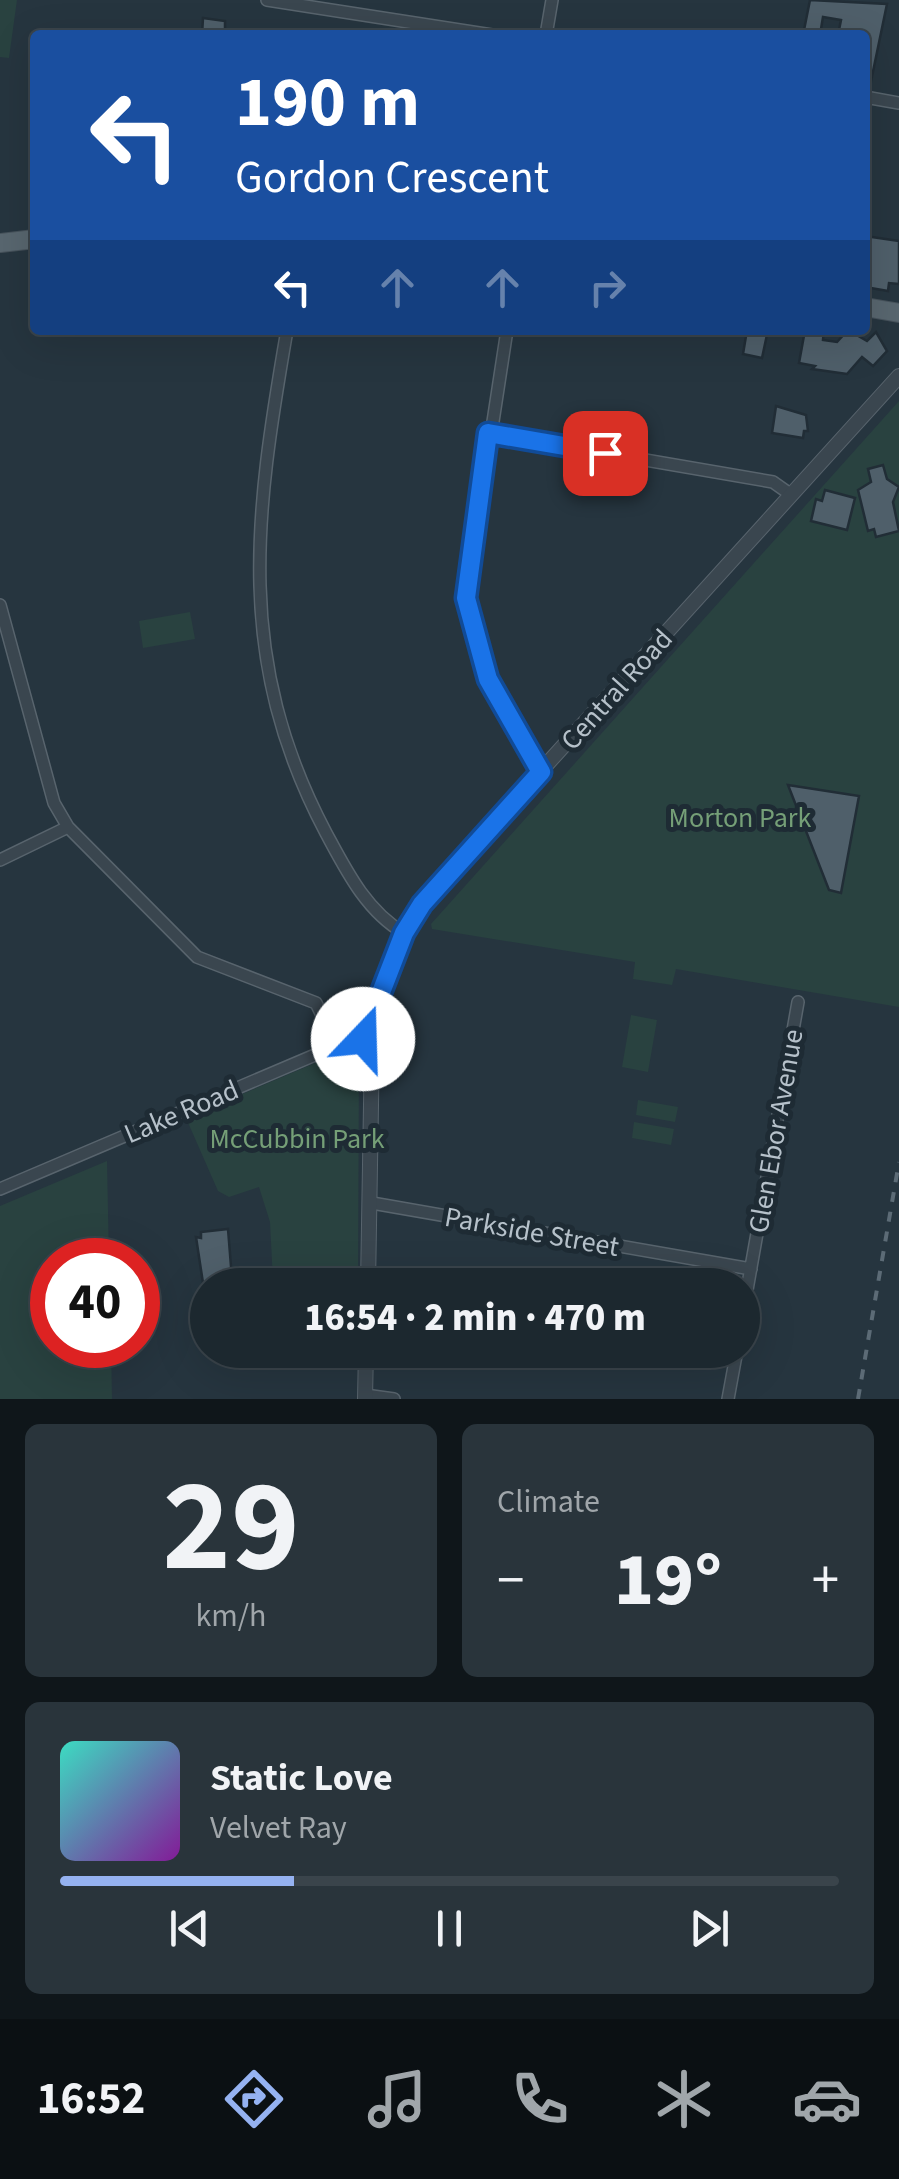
<!DOCTYPE html>
<html lang="en">
<head>
<meta charset="utf-8">
<style>
  body { margin:0; font-family:"Source Sans 3",sans-serif; background:#29343b; color:#f1f3f6; height:100vh; display:flex; flex-direction:column; font-size:38px; white-space:nowrap }
  * { box-sizing:border-box; margin:0 }
  p { font-size:32px; color:#a0a6aa }
  .icon { flex:none; width:55px; height:55px; fill:none; stroke:currentColor; stroke-width:2; stroke-linecap:round; stroke-linejoin:round }
  .map { position:relative; height:1399px; overflow:hidden }
  .side { display:flex; flex-direction:column; gap:25px; padding:25px; background:#0f161a; flex:1 }
  .side>* { flex:none }
  .banner { position:absolute; left:30px; top:30px; width:840px; height:305px; border-radius:10px; box-shadow:0 10px 40px #0002,0 0 0 2px #3a444b; background:#1a4fa0; color:#fff; overflow:hidden }
  .speed { position:absolute; left:30px; top:1238px; display:flex; gap:20px; font-size:50px; font-weight:700; text-align:center }
  .speed>* { display:grid; place-content:center; width:130px; height:130px; border-radius:50%; background:#1c282f; box-shadow:0 10px 40px #0002,0 0 0 2px #3a444b; line-height:1 }
  .speed .limit { border:15px solid #d22; background:#fff; color:#111 }
  .pin { position:absolute; display:grid; place-items:center; width:85px; height:85px; color:#fff; margin:-42px; border-radius:20px; box-shadow:0 5px 15px #0006 }
  .me { position:absolute; width:110px; margin:-55px; rotate:21deg; stroke-linejoin:round; filter:drop-shadow(0 0 8px #0008) }
  .turn { display:flex; align-items:center; gap:35px; height:210px; padding:0 40px; font-size:45px }
  .turn .icon { width:130px; height:130px; stroke-width:2.5 }
  .turn b { display:block; font-size:70px; line-height:85px }
  .lanes { display:flex; align-items:center; height:95px; padding:0 40px; background:#0003; justify-content:center; gap:50px; direction:ltr }
  .lanes .off { opacity:.35 }
  .big { font-size:75px; font-weight:800; line-height:1.1 }
  .side .widget { flex:1; display:flex; flex-direction:column; justify-content:center; gap:15px; min-width:0; padding:0 35px; border-radius:15px; background:#29343b }
  .side .dial { align-items:center; gap:0 }
  .dial b { font-size:130px; line-height:1 }
  .song { display:flex; align-items:center; gap:30px }
  .cover { width:120px; height:120px; border-radius:15px; background:linear-gradient(135deg,hsl(170 70% 55%),hsl(290 70% 35%)) }
  .played { height:10px; border-radius:5px; background:linear-gradient(90deg,#95b2f1 30%,#3a444b 30%) }
  .keys { display:flex; justify-content:space-around; direction:ltr }
  .heat { display:flex; justify-content:space-between; align-items:center; font-size:55px; direction:ltr }
  .side .tiles { flex:1; display:grid; gap:25px; grid-template-columns:1fr 1fr }
  .widget:last-child { grid-column:span 2 }
  .trip { position:absolute; left:190px; top:1268px; width:570px; height:100px; border-radius:50px; background:#1c282f; box-shadow:0 10px 40px #0002,0 0 0 2px #3a444b; font-weight:800; line-height:100px; text-align:center }
  .tab-bar { display:flex; height:160px; justify-content:space-around; align-items:center; background:#0b1013; color:#a0a6aa }
  .tab-bar .icon { width:70px; height:70px }
  .tab-bar .current { color:#95b2f1 }
  .tab-bar b { font-size:45px; color:#f1f3f6 }
  .map>svg:first-child { display:block }
  .green { fill:#294240 }
  .building { fill:#4f5f6a; stroke:#212d36; stroke-width:2.5 }
  .lines { fill:none; stroke-linecap:round; stroke-linejoin:round }
  .minor-casing { stroke:#58646d; stroke-width:14 }
  .tertiary-casing { stroke:#58646d; stroke-width:16 }
  .primary-casing { stroke:#46525b; stroke-width:20 }
  .minor { stroke:#3a464f; stroke-width:11 }
  .tertiary { stroke:#3a464f; stroke-width:14 }
  .primary { stroke:#58666f; stroke-width:18 }
  .rail { stroke:#5c6b76; stroke-width:4; stroke-dasharray:10 10; stroke-linecap:butt }
  .route-casing { stroke:#114b97; stroke-width:25 }
  .route { stroke:#1a73e8; stroke-width:18 }
  .labels { text-anchor:middle; stroke-width:10; stroke-linejoin:round; paint-order:stroke }
  .street-label { font-size:28px; fill:#b6c1ca; stroke:#1e2b34 }
  .park-label { font-size:28px; fill:#759f77; stroke:#1e2b34 }
</style>
</head>
<body>
<div class="map">
<svg width="899" height="1399" viewBox="0 0 899 1399">
  <rect width="100%" height="100%" fill="#26353f"/>
  <path class="green" d="M 0,0 L 17,0 L 9,58 L 0,57 Z
    M 899,401 L 899,1007 L 676,969 L 672,985 L 633,979 L 635,962 L 432,929 L 431,924 Z
    M 190,612 L 195,639 L 143,648 L 139,621 Z
    M 631,1015 L 657,1020 L 648,1072 L 622,1067 Z
    M 348,1049 L 359,1054 L 358,1285 L 284,1285 L 273,1281 L 270,1222 L 259,1187 L 229,1197 L 218,1191 L 186,1118 Z
    M 638,1100 L 678,1107 L 675,1122 L 636,1115 Z
    M 634,1122 L 674,1129 L 671,1145 L 632,1138 Z
    M 107,1161 L 109,1260 L 52,1260 L 52,1345 L 111,1345 L 112,1399 L 0,1399 L 0,1206 Z"/>
  <path class="building" d="M 810,0 L 887,4 L 870,86 L 865,85 L 865,35 L 838,35 L 841,20 L 823,17 L 820,35 L 803,35 Z
    M 203,18 L 225,21 L 225,33 L 202,35 Z
    M 865,236 L 899,241 L 899,284 L 889,283 L 888,291 L 865,287 Z
    M 747,330 L 768,330 L 762,358 L 743,354 Z
    M 805,330 L 824,330 L 823,340 L 837,342 L 848,330 L 867,341 L 876,332 L 887,351 L 873,366 L 862,357 L 847,374 L 812,369 L 815,366 L 799,363 Z
    M 776,406 L 806,415 L 808,431 L 804,431 L 803,438 L 772,433 Z
    M 883,465 L 887,479 L 899,487 L 893,502 L 899,531 L 876,537 L 874,529 L 868,531 L 858,490 L 871,482 L 868,469 Z
    M 825,490 L 855,498 L 847,530 L 811,521 L 816,499 L 822,501 Z
    M 788,785 L 859,796 L 841,893 L 829,890 Z
    M 228,1229 L 232,1279 L 203,1283 L 196,1237 L 201,1238 L 201,1232 Z"/>
  <g class="lines">
    <g class="minor-casing">
      <path id="minor" d="M 267,0 L 492,35
        M 546,35 L 552,0
        M 865,97 L 899,103
        M 287,330 C 255,515 234,659 326,833 C 346,870 366,911 404,933
        M 507,330 L 466,598 L 487,679 L 541,772
        M 488,433 L 773,482 L 790,494
        M 0,605 L 54,803 L 68,827 L 197,957 L 316,1003 L 336,1044
        M 0,860 L 68,827
        M 0,1189 L 362,1035
        M 372,1203 L 751,1269
        M 742,1318 L 798,1002
        M 365,1395 L 394,1399
        M 728,1399 L 737,1350"/>
    </g>
    <g class="tertiary-casing">
      <path id="tertiary" d="M 372,1026 L 404,933 L 421,903 L 899,376
        M362 1036a10 10 0 1 1 20 0a10 10 0 1 1-20 0Z
        M 368,1285 L 372,1045
        M 365,1399 L 366,1350"/>
    </g>
    <g class="primary-casing">
      <path id="primary" d="M 0,243 L 35,239
        M 865,307 L 899,313"/>
    </g>
    <use href="#minor" class="minor"/>
    <use href="#tertiary" class="tertiary"/>
    <use href="#primary" class="primary"/>
    <path class="rail" d="M 858,1399 L 899,1162"/>
  </g>
  <g class="lines">
    <g class="route-casing">
      <path id="route" d="M 363,1039 L 404,933 L 422,904 L 541,772 L 488,679 L 466,598 L 488,433 L 605,453"/>
    </g>
    <use href="#route" class="route"/>
  </g>
  <g class="labels">
    <g class="street-label">
      <text transform="translate(616 689) rotate(-48)" y="10">Central Road</text>
      <text transform="translate(181 1111) rotate(-23)" y="10">Lake Road</text>
      <text transform="translate(775 1131) rotate(-80)" y="10">Glen Ebor Avenue</text>
      <text transform="translate(532 1231) rotate(10)" y="10">Parkside Street</text>
    </g>
    <g class="park-label">
      <text x="740" y="827">Morton Park</text>
      <text x="297" y="1148">McCubbin Park</text>
    </g>
  </g>
</svg>
<div class="speed"><div class="limit">40</div></div>
<div class="pin" style="left:605px;top:453px;background:#d93025"><svg class="icon" aria-label="arrive" viewBox="0 0 24 24"><path d="M6 21V4h12l-3 4 3 4H6"/></svg></div>
<svg class="me" style="left:363px;top:1039px" viewBox="-20 -20 40 40"><circle r="19" fill="#fff"/><path d="M0-13L10 11 0 6-10 11z" fill="#1a73e8"/></svg>
<div class="trip">16:54 · 2 min · 470 m</div>
<div class="banner">
<div class="turn"><svg class="icon" aria-label="left" viewBox="0 0 24 24"><path d="M17 20v-9H6M10 6l-5 5 5 5"/></svg><div><b>190 m</b>Gordon Crescent</div></div>
<div class="lanes"><svg class="icon" aria-label="left" viewBox="0 0 24 24"><path d="M17 20v-9H6M10 6l-5 5 5 5"/></svg><svg class="icon off" aria-label="ahead" viewBox="0 0 24 24"><path d="M12 20V5M6 11l6-6 6 6"/></svg><svg class="icon off" aria-label="ahead" viewBox="0 0 24 24"><path d="M12 20V5M6 11l6-6 6 6"/></svg><svg class="icon off" aria-label="right" viewBox="0 0 24 24"><path d="M7 20v-9h11M14 6l5 5-5 5"/></svg></div>
</div>
</div>
<section class="side">
<div class="tiles">
<div class="widget dial"><b>29</b><p>km/h</p></div>
<div class="widget"><p>Climate</p>
<div class="heat"><a>−</a><b class="big">19°</b><a>+</a></div>
</div>
<div class="widget">
<div class="song"><i class="cover"></i><div><b>Static Love</b><p>Velvet Ray</p></div></div>
<div class="played"></div>
<div class="keys"><svg class="icon" aria-label="previous" viewBox="0 0 24 24"><path d="M18 5L8 12l10 7zM5 5v14"/></svg><svg class="icon" aria-label="pause" viewBox="0 0 24 24"><path d="M8 5v14M16 5v14"/></svg><svg class="icon" aria-label="next" viewBox="0 0 24 24"><path d="M6 5l10 7-10 7zM19 5v14"/></svg></div>
</div>
</div>
</section>
<nav class="tab-bar">
<b>16:52</b>
<svg class="icon current" aria-label="directions" viewBox="0 0 24 24"><path d="M12 3l9 9-9 9-9-9zM9 14v-3h6M13 9l2 2-2 2"/></svg>
<svg class="icon" aria-label="music" viewBox="0 0 24 24"><path d="M9 18V5l10-2v13"/><circle cx="6" cy="18" r="3"/><circle cx="16" cy="16" r="3"/></svg>
<svg class="icon" aria-label="phone" viewBox="0 0 24 24"><path d="M5 4h4l2 5-3 2q2 4 5 5l2-3 5 2v4C11 20 4 13 5 4z"/></svg>
<svg class="icon" aria-label="climate" viewBox="0 0 24 24"><path d="M12 3v18M4 7l16 10M4 17L20 7"/></svg>
<svg class="icon" aria-label="car" viewBox="0 0 24 24"><path d="M5 17H2v-5l4-1 3-4h7l3 4 3 1v5h-3M9 17h6M6 11h13"/><circle cx="7" cy="17" r="2"/><circle cx="17" cy="17" r="2"/></svg>
</nav>
</body>
</html>
